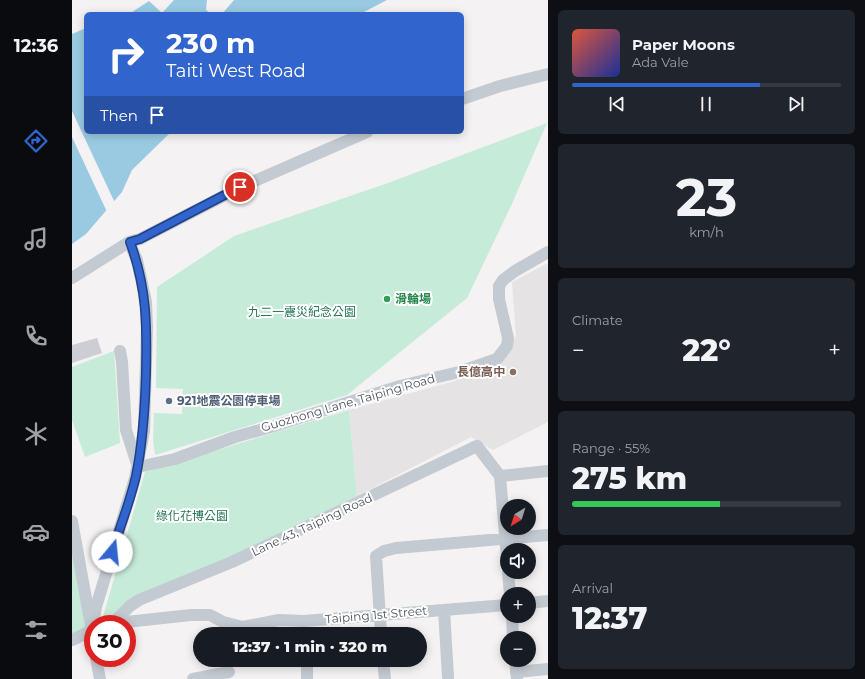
<!DOCTYPE html>
<html lang="en">
<head>
<meta charset="utf-8">
<style>
  body { margin:0; font-family:Montserrat,"Noto Sans TC",sans-serif; background:#20242c; color:#f1f3f6; height:100vh; display:flex; flex-direction:column; font-size:15px; white-space:nowrap }
  * { box-sizing:border-box; margin:0 }
  p { font-size:13px; color:#9ea1a6 }
  .icon { flex:none; width:22px; height:22px; fill:none; stroke:currentColor; stroke-width:2; stroke-linecap:round; stroke-linejoin:round }
  .map { position:relative; flex:1; overflow:hidden }
  .panel { display:flex; flex-direction:column; gap:10px; padding:10px; background:#0d0f14; width:317px }
  .panel>* { flex:none }
  .guide { position:absolute; left:12px; top:12px; width:380px; height:122px; border-radius:6px; box-shadow:0 2px 10px #0003; background:#3264ce; color:#fff; overflow:hidden }
  .needle { width:26px; rotate:218deg }
  .buttons { position:absolute; left:428px; top:499px; display:grid; gap:8px }
  .buttons a { display:grid; place-items:center; width:36px; height:36px; border-radius:50%; background:#171b24; box-shadow:0 2px 10px #0003; font-size:20px }
  .speed { position:absolute; left:12px; top:615px; display:flex; gap:8px; font-size:20px; font-weight:700; text-align:center }
  .speed>* { display:grid; place-content:center; width:52px; height:52px; border-radius:50%; background:#171b24; box-shadow:0 2px 10px #0003; line-height:1 }
  .speed .limit { border:6px solid #d22; background:#fff; color:#111 }
  .pin { position:absolute; display:grid; place-items:center; width:34px; height:34px; color:#fff; margin:-17px; border:2px solid #fff; border-radius:50%; box-shadow:0 1px 4px #0007 }
  .me { position:absolute; width:44px; margin:-22px; rotate:17deg; stroke-linejoin:round; filter:drop-shadow(0 0 3px #0008) }
  .turn { display:flex; align-items:center; gap:14px; height:84px; padding:0 16px; font-size:18px }
  .turn .icon { width:52px; height:52px; stroke-width:2.5 }
  .turn b { display:block; font-size:28px; line-height:34px }
  .then { display:flex; align-items:center; height:38px; padding:0 16px; background:#0003; gap:8px; font-size:15px }
  .big { font-size:30px; font-weight:800; line-height:1.1 }
  .panel .widget { flex:1; display:flex; flex-direction:column; justify-content:center; gap:6px; min-width:0; padding:0 14px; border-radius:6px; background:#20242c }
  .panel .dial { align-items:center; gap:0 }
  .dial b { font-size:52px; line-height:1 }
  .song { display:flex; align-items:center; gap:12px }
  .cover { width:48px; height:48px; border-radius:6px; background:linear-gradient(135deg,hsl(10 70% 55%),hsl(230 70% 35%)) }
  .played { height:4px; border-radius:2px; background:linear-gradient(90deg,#3264ce 70%,#363941 70%) }
  .keys { display:flex; justify-content:space-around; direction:ltr }
  .heat { display:flex; justify-content:space-between; align-items:center; font-size:22px; direction:ltr }
  .charge { height:6px; border-radius:3px; background:linear-gradient(90deg,#34c759 55%,#363941 0) }
  .trip { position:absolute; left:121px; top:627px; width:234px; height:40px; border-radius:20px; background:#171b24; box-shadow:0 2px 10px #0003; font-weight:800; line-height:40px; text-align:center }
  main { display:flex; flex:1; min-height:0 }
  .dock { display:flex; flex-direction:column; width:72px; justify-content:space-around; align-items:center; background:#090b0e; color:#9ea1a6 }
  .dock .icon { width:28px; height:28px }
  .dock .active { color:#3264ce }
  .dock b { font-size:18px; color:#f1f3f6 }
  .map>svg:first-child { display:block }
  .education { fill:#e5e3e3 }
  .green { fill:#c7ebd9 }
  .water { fill:#9acae2 }
  .pier { fill:#f4f2f2 }
  .building { fill:#cdced3 }
  .lines { fill:none; stroke-linecap:round; stroke-linejoin:round }
  .minor { stroke:#c4cad1; stroke-width:12 }
  .route-casing { stroke:#204186; stroke-width:10 }
  .route { stroke:#3264ce; stroke-width:7 }
  .leisure-dot { fill:#2e9e5b; stroke:#fff; stroke-width:1.5 }
  .education-dot { fill:#8d6e63; stroke:#fff; stroke-width:1.5 }
  .service-dot { fill:#5c6f8a; stroke:#fff; stroke-width:1.5 }
  .labels { text-anchor:middle; stroke-width:4; stroke-linejoin:round; paint-order:stroke }
  .leisure-label { font-size:12px; font-weight:bold; fill:#27864d; stroke:#fff; text-anchor:start }
  .park-label { font-size:12px; fill:#247657; stroke:#fff }
  .education-label { font-size:12px; font-weight:bold; fill:#785e54; stroke:#fff; text-anchor:end }
  .service-label { font-size:12px; font-weight:bold; fill:#4e5e75; stroke:#fff; text-anchor:start }
  .street-label { font-size:12px; fill:#4c535d; stroke:#fff }
</style>
</head>
<body>
<main>
<nav class="dock">
<b>12:36</b>
<svg class="icon active" aria-label="directions" viewBox="0 0 24 24"><path d="M12 3l9 9-9 9-9-9zM9 14v-3h6M13 9l2 2-2 2"/></svg>
<svg class="icon" aria-label="music" viewBox="0 0 24 24"><path d="M9 18V5l10-2v13"/><circle cx="6" cy="18" r="3"/><circle cx="16" cy="16" r="3"/></svg>
<svg class="icon" aria-label="phone" viewBox="0 0 24 24"><path d="M5 4h4l2 5-3 2q2 4 5 5l2-3 5 2v4C11 20 4 13 5 4z"/></svg>
<svg class="icon" aria-label="climate" viewBox="0 0 24 24"><path d="M12 3v18M4 7l16 10M4 17L20 7"/></svg>
<svg class="icon" aria-label="car" viewBox="0 0 24 24"><path d="M5 17H2v-5l4-1 3-4h7l3 4 3 1v5h-3M9 17h6M6 11h13"/><circle cx="7" cy="17" r="2"/><circle cx="17" cy="17" r="2"/></svg>
<svg class="icon" aria-label="filters" viewBox="0 0 24 24"><path d="M4 7h16M4 17h16"/><circle cx="9" cy="7" r="2"/><circle cx="15" cy="17" r="2"/></svg>
</nav>
<div class="map">
<svg width="476" height="679" viewBox="0 0 476 679">
  <rect width="100%" height="100%" fill="#f4f2f2"/>
  <path class="education" d="M 476,263 L 476,422 L 421,450 L 399,437 L 285,496 L 277,410 L 383,381 L 429,363 L 444,336 L 440,282 Z"/>
  <path class="green" d="M 475,123 L 439,206 L 395,298 L 275,395 L 83,455 L 81,440 L 82,413 L 110,414 L 111,389 L 84,388 L 85,287 L 162,236 L 316,183 Z
    M 42,351 L 48,443 L 13,457 L 0,420 L 0,367 Z
    M 277,410 L 285,496 L 43,618 L 30,620 L 73,472 Z
    M 0,548 L 18,630 L 0,639 Z"/>
  <path class="water" d="M 102,0 L 135,0 L 134,10 L 139,14 L 57,14 L 77,1 L 90,13 Z
    M 162,0 L 315,0 L 288,14 L 150,14 Z
    M 14,28 L 14,132 L 99,132 L 60,170 L 50,192 L 14,234 L 0,244 L 0,34 Z"/>
  <path class="pier" d="M 0,111 L 43,203 L 35,212 L 0,137 Z"/>
  <path class="building" d="M 25,338 L 30,353 L 0,363 L 0,345 Z"/>
  <g class="lines">
    <path class="minor" d="M 390,99 L 428,86 L 476,74
      M 0,278 L 57,242 L 68,239 L 169,187 L 295,132
      M 48,351 L 50,362 L 54,430 L 66,467 L 103,459 L 163,437 L 202,426 L 328,386 L 387,372 L 425,359 L 435,346 L 436,338 L 427,299 L 427,286 L 431,280 L 443,271 L 476,252
      M 428,476 L 435,558
      M 428,476 L 476,471
      M 0,521 L 21,637
      M 436,572 L 438,594
      M 457,603 L 476,601
      M 372,610 L 376,677
      M 440,616 L 441,638
      M 44,620 L 58,606 L 67,600 L 160,562 L 405,446 L 428,476
      M 21,624 L 24,607 L 63,478 L 72,431 L 75,327 L 74,302 L 65,260 L 57,242
      M 34,624 L 44,620 L 54,622 L 119,615 L 138,615 L 151,622 L 171,627 L 207,620 L 232,621 L 435,605
      M 309,634 L 304,556 L 312,551 L 324,548 L 476,535
      M 0,640 L 21,630
      M 24,658 L 28,679
      M 311,660 L 313,679
      M 443,660 L 445,679
      M 444,672 L 476,669
      M 121,679 L 157,672
      M 235,679 L 235,666"/>
  </g>
  <g class="lines">
    <g class="route-casing">
      <path id="route" d="M 40,552 C 48,527 58,502 64,476 C 71,442 73,408 74,373 C 75,325 75,288 58,242 L 68,239 L 168,187"/>
    </g>
    <use href="#route" class="route"/>
  </g>
  <circle class="leisure-dot" cx="315" cy="299" r="4"/>
  <circle class="education-dot" cx="441" cy="372" r="4"/>
  <circle class="service-dot" cx="97" cy="401" r="4"/>
  <g class="labels">
    <g class="leisure-label">
      <text x="323" y="303">滑輪場</text>
    </g>
    <g class="park-label">
      <text x="230" y="316">九二一震災紀念公園</text>
      <text x="120" y="520">綠化花博公園</text>
    </g>
    <g class="education-label">
      <text x="433" y="376">長億高中</text>
    </g>
    <g class="service-label">
      <text x="105" y="405">921地震公園停車場</text>
    </g>
    <g class="street-label">
      <text transform="translate(276 403) rotate(-16)" y="4">Guozhong Lane, Taiping Road</text>
      <text transform="translate(240 525) rotate(-25)" y="4">Lane 43, Taiping Road</text>
      <text transform="translate(304 615) rotate(-5)" y="4">Taiping 1st Street</text>
    </g>
  </g>
</svg>
<div class="buttons">
<a><svg class="needle" viewBox="-14 -14 28 28"><path d="M0-13l5 13h-10z" fill="#e53935"/><path d="M0 13l5-13h-10z" fill="#9ea1a6"/></svg></a>
<a><svg class="icon" aria-label="sound" viewBox="0 0 24 24"><path d="M4 9h4l5-4v14l-5-4H4zM17 9q2 3 0 6"/></svg></a>
<a>+</a>
<a>−</a>
</div>
<div class="speed"><div class="limit">30</div></div>
<div class="pin" style="left:168px;top:187px;background:#d93025"><svg class="icon" aria-label="arrive" viewBox="0 0 24 24"><path d="M6 21V4h12l-3 4 3 4H6"/></svg></div>
<svg class="me" style="left:40px;top:552px" viewBox="-20 -20 40 40"><circle r="19" fill="#fff"/><path d="M0-13L10 11 0 6-10 11z" fill="#3264ce"/></svg>
<div class="trip">12:37 · 1 min · 320 m</div>
<div class="guide">
<div class="turn"><svg class="icon" aria-label="right" viewBox="0 0 24 24"><path d="M7 20v-9h11M14 6l5 5-5 5"/></svg><div><b>230 m</b>Taiti West Road</div></div>
<div class="then">Then<svg class="icon" aria-label="arrive" viewBox="0 0 24 24"><path d="M6 21V4h12l-3 4 3 4H6"/></svg></div>
</div>
</div>
<section class="panel">
<div class="widget">
<div class="song"><i class="cover"></i><div><b>Paper Moons</b><p>Ada Vale</p></div></div>
<div class="played"></div>
<div class="keys"><svg class="icon" aria-label="previous" viewBox="0 0 24 24"><path d="M18 5L8 12l10 7zM5 5v14"/></svg><svg class="icon" aria-label="pause" viewBox="0 0 24 24"><path d="M8 5v14M16 5v14"/></svg><svg class="icon" aria-label="next" viewBox="0 0 24 24"><path d="M6 5l10 7-10 7zM19 5v14"/></svg></div>
</div>
<div class="widget dial"><b>23</b><p>km/h</p></div>
<div class="widget"><p>Climate</p>
<div class="heat"><a>−</a><b class="big">22°</b><a>+</a></div>
</div>
<div class="widget"><p>Range · 55%</p><b class="big">275 km</b><div class="charge"></div></div>
<div class="widget"><p>Arrival</p><b class="big">12:37</b></div>
</section>
</main>
</body>
</html>
